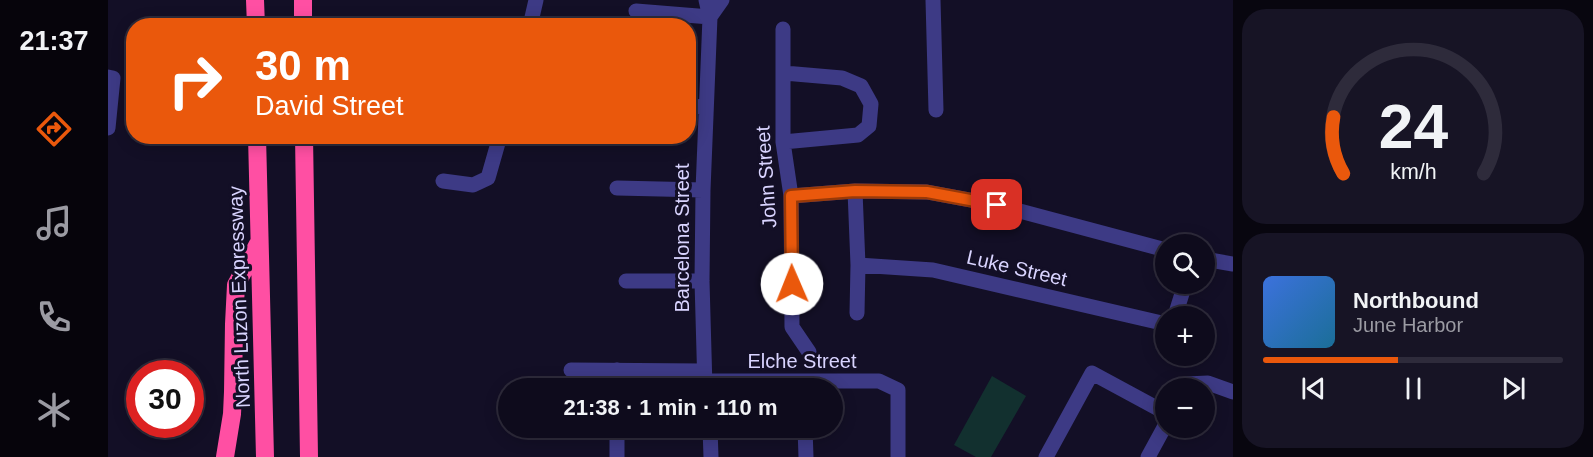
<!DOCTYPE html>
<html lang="en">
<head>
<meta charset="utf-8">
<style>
  body { margin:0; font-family:Helvetica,sans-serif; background:#171425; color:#f1f3f6; height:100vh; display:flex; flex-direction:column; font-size:22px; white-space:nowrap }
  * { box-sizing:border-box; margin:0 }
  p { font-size:20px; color:#9b9ba3 }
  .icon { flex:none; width:33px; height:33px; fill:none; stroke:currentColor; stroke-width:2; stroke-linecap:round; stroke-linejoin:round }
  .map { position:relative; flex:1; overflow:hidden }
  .side { display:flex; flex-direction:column; gap:9px; padding:9px; background:#08060f; width:360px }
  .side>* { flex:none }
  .guide { position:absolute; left:18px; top:18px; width:570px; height:126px; border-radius:24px; box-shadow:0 3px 15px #0003,0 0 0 2px #2e2b3b; background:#ea580c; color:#fff; overflow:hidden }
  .fabs { position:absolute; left:1047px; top:234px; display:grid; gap:12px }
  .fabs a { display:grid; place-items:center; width:60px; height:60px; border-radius:50%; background:#0e0b1c; box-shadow:0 3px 15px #0003,0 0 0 2px #2e2b3b; font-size:30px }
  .speed { position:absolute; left:18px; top:360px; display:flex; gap:12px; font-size:30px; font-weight:700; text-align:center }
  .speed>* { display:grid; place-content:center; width:78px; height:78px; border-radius:50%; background:#0e0b1c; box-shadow:0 3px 15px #0003,0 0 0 2px #2e2b3b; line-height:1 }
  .speed .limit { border:9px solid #d22; background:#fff; color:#111 }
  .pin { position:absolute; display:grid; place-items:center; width:51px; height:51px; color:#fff; margin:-26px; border-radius:12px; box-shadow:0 3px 9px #0006 }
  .me { position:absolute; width:66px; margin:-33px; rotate:359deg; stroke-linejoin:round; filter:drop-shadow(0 0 4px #0008) }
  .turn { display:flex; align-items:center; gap:21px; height:126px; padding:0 30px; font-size:27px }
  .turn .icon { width:78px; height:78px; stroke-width:2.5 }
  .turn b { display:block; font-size:42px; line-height:51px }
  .side .widget { flex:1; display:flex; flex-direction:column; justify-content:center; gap:9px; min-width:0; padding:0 21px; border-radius:24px; background:#171425 }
  .side .dial { align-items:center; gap:0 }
  .dial svg { height:156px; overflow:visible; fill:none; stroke:#2e2b3b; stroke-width:7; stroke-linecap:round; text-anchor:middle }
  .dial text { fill:#f1f3f6; stroke:none }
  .song { display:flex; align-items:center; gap:18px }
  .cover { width:72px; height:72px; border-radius:9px; background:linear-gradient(135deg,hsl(220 70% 55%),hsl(200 70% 35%)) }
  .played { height:6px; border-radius:3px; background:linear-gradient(90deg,#ea580c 45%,#2e2b3b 45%) }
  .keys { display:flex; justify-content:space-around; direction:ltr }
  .trip { position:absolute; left:390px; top:378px; width:345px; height:60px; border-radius:30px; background:#0e0b1c; box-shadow:0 3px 15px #0003,0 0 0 2px #2e2b3b; font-weight:700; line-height:60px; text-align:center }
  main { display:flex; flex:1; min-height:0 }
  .dock { display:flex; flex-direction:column; width:108px; justify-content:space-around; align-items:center; background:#06040b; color:#9b9ba3 }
  .dock .icon { width:42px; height:42px }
  .dock .active { color:#ea580c }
  .dock b { font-size:27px; color:#f1f3f6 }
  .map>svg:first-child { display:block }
  .green { fill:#12302f }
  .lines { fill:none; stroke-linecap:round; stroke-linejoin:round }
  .minor { stroke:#3d3a85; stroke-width:15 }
  .motorway { stroke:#ff4fa3; stroke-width:18 }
  .route-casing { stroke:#983908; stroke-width:15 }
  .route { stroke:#ea580c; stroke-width:10 }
  .labels { text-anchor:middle; stroke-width:6; stroke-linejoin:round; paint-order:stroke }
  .street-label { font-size:20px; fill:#d9d4ff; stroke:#130f26 }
</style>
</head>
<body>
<main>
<nav class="dock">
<b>21:37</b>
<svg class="icon active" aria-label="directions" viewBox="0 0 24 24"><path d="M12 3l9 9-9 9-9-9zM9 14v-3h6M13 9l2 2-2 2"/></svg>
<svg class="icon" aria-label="music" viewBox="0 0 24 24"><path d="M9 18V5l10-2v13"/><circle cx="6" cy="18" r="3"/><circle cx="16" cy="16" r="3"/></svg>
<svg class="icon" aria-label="phone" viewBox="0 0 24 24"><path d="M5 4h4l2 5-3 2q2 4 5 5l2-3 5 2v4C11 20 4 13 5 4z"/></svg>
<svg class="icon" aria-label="climate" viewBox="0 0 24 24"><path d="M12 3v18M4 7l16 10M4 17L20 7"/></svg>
</nav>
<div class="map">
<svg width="1125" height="457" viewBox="0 0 1125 457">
  <rect width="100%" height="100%" fill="#130f26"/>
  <path class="green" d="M 884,376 L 918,396 L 883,457 L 868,457 L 846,445 Z"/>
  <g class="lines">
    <path class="minor" d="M 825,0 L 828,110
      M 528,11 L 602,17
      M 602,17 L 614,0
      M 422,26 L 428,0
      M 675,29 L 675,142 L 683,196 L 684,327 L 701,352
      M 0,77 L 5,78 L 0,128
      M 580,106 L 598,107
      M 675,142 L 750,135 L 761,126 L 763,104 L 753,86 L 734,78 L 676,73
      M 335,181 L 365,185 L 380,178 L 392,136
      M 509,188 L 595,190
      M 747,191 L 750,265 L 749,313
      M 683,196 L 747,191 L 819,192 L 889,205 L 1058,250
      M 1096,259 L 1125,264
      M 750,265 L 825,270 L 1058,324
      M 518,281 L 594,281
      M 1067,316 L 1077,284
      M 463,370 L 595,371
      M 509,370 L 509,388
      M 596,381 L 771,381 L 790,390 L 790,457
      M 597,388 L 594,281 L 595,190 L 602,17 L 598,0
      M 1077,388 L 1079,384 L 1100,383 L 1125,392
      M 509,428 L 509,457
      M 602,428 L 603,457
      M 697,428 L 698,457
      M 938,457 L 984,373 L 1058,413
      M 1040,457 L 1058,424"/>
    <path class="motorway" d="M 147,0 L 148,26
      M 195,0 L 195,26
      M 149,136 L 157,457
      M 196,136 L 201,457
      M 117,457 L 124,414 L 125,392 L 126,324 L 128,285 L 150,244"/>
  </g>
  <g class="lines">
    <g class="route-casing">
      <path id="route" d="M 684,284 L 683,196 L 747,191 L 819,192 L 889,205"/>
    </g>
    <use href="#route" class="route"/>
  </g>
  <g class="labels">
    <g class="street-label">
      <text transform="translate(658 177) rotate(-94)" y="7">John Street</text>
      <text transform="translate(574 238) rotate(-90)" y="7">Barcelona Street</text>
      <text transform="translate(909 268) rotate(13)" y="7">Luke Street</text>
      <text transform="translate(131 297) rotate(-92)" y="7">North Luzon Expressway</text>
      <text x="694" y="368">Elche Street</text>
    </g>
  </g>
</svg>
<div class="fabs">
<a><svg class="icon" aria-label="search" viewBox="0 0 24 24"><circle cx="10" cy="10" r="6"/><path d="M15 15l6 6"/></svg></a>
<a>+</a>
<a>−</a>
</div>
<div class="speed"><div class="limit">30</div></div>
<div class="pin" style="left:889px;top:205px;background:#d93025"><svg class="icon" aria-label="arrive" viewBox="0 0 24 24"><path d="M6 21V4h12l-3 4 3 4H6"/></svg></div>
<svg class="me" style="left:684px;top:284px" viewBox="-20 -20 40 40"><circle r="19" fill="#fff"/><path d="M0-13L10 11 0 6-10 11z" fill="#ea580c"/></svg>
<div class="trip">21:38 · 1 min · 110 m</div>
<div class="guide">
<div class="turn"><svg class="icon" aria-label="right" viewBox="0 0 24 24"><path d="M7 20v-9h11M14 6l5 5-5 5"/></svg><div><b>30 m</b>David Street</div></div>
</div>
</div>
<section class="side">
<div class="widget dial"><svg viewBox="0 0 100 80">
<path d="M14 69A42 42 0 1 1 86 69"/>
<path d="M14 69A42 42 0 0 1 9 40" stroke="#ea580c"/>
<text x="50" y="56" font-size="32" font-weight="700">24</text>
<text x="50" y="72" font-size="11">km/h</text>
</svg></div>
<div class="widget">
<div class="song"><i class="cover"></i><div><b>Northbound</b><p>June Harbor</p></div></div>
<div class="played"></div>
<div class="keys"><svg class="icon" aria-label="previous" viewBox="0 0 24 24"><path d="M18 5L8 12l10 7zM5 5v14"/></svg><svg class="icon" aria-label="pause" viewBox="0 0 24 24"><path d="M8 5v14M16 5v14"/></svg><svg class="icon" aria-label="next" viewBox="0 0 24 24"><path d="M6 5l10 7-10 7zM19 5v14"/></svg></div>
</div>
</section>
</main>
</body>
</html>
